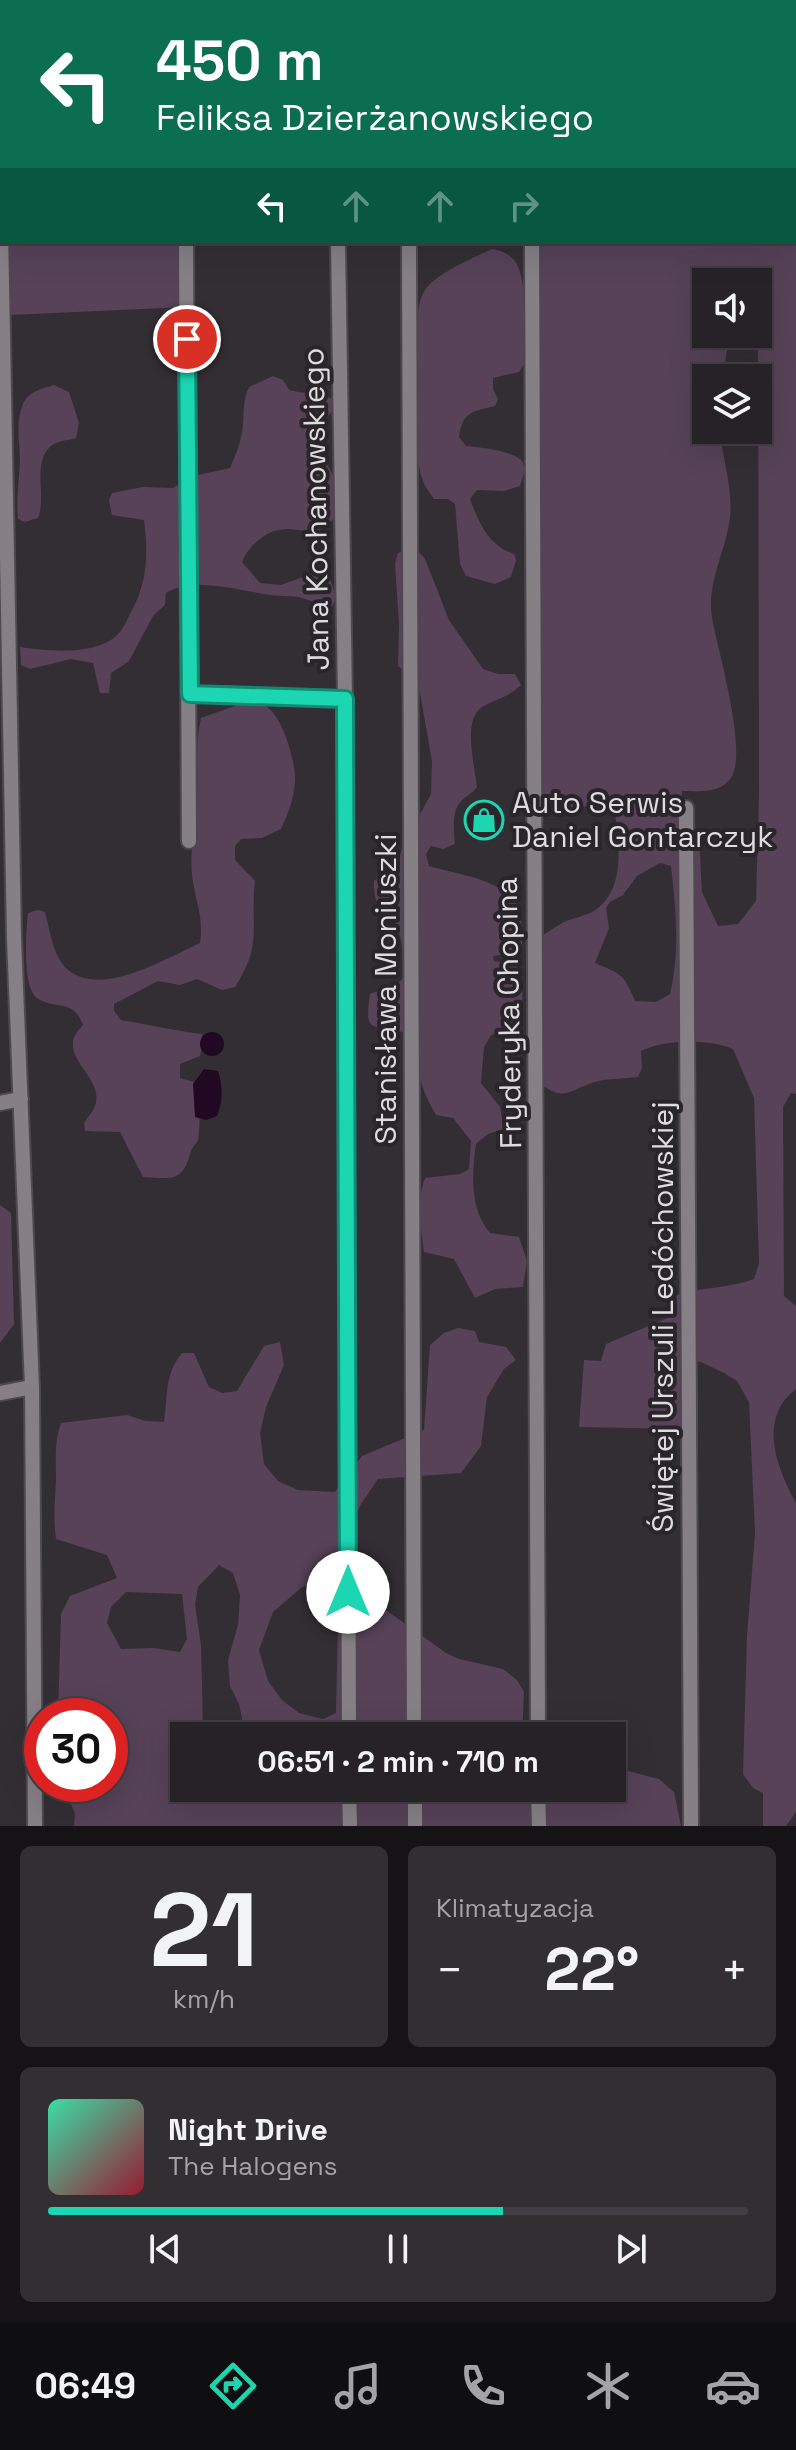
<!DOCTYPE html>
<html lang="pl">
<head>
<meta charset="utf-8">
<style>
  body { margin:0; font-family:"Space Grotesk",sans-serif; background:#322f33; color:#f1f3f6; height:100vh; display:flex; flex-direction:column; font-size:30px; white-space:nowrap }
  * { box-sizing:border-box; margin:0 }
  p { font-size:26px; color:#a4a4a7 }
  .icon { flex:none; width:44px; height:44px; fill:none; stroke:currentColor; stroke-width:2; stroke-linecap:round; stroke-linejoin:round }
  .map { position:relative; height:1826px; overflow:hidden }
  .details { display:flex; flex-direction:column; gap:20px; padding:20px; background:#151315; flex:1 }
  .details>* { flex:none }
  .hud { position:absolute; left:0px; top:0px; width:796px; height:244px; box-shadow:0 8px 32px #0002,0 0 0 2px #423f44; background:#0b6e4f; color:#fff; overflow:hidden }
  .buttons { position:absolute; left:692px; top:268px; display:grid; gap:16px }
  .buttons a { display:grid; place-items:center; width:80px; height:80px; border-radius:0px; background:#262227; box-shadow:0 8px 32px #0002,0 0 0 2px #423f44; font-size:40px }
  .speed { position:absolute; left:24px; top:1698px; display:flex; gap:16px; font-size:40px; font-weight:700; text-align:center }
  .speed>* { display:grid; place-content:center; width:104px; height:104px; border-radius:50%; background:#262227; box-shadow:0 8px 32px #0002,0 0 0 2px #423f44; line-height:1 }
  .speed .limit { border:12px solid #d22; background:#fff; color:#111 }
  .pin { position:absolute; display:grid; place-items:center; width:68px; height:68px; color:#fff; margin:-34px; border:4px solid #fff; border-radius:50%; box-shadow:0 2px 8px #0007 }
  .me { position:absolute; width:88px; margin:-44px; rotate:0deg; stroke-linejoin:round; filter:drop-shadow(0 0 6px #0008) }
  .turn { display:flex; align-items:center; gap:28px; height:168px; padding:0 24px; font-size:36px }
  .turn .icon { width:104px; height:104px; stroke-width:2.5 }
  .turn b { display:block; font-size:56px; line-height:68px }
  .lanes { display:flex; align-items:center; height:76px; padding:0 24px; background:#0003; justify-content:center; gap:40px; direction:ltr }
  .lanes .off { opacity:.35 }
  .big { font-size:60px; font-weight:800; line-height:1.1 }
  .details .card { flex:1; display:flex; flex-direction:column; justify-content:center; gap:12px; min-width:0; padding:0 28px; border-radius:12px; background:#322f33 }
  .details .dial { align-items:center; gap:0 }
  .dial b { font-size:104px; line-height:1 }
  .song { display:flex; align-items:center; gap:24px }
  .cover { width:96px; height:96px; border-radius:12px; background:linear-gradient(135deg,hsl(160 70% 55%),hsl(350 70% 35%)) }
  .played { height:8px; border-radius:4px; background:linear-gradient(90deg,#1cd5b1 65%,#423f44 65%) }
  .keys { display:flex; justify-content:space-around; direction:ltr }
  .heat { display:flex; justify-content:space-between; align-items:center; font-size:44px; direction:ltr }
  .details .tiles { flex:1; display:grid; gap:20px; grid-template-columns:1fr 1fr }
  .card:last-child { grid-column:span 2 }
  .trip { position:absolute; left:170px; top:1722px; width:456px; height:80px; border-radius:0px; background:#262227; box-shadow:0 8px 32px #0002,0 0 0 2px #423f44; font-weight:800; line-height:80px; text-align:center }
  .tabs { display:flex; height:128px; justify-content:space-around; align-items:center; background:#0f0e10; color:#a4a4a7 }
  .tabs .icon { width:56px; height:56px }
  .tabs .current { color:#1cd5b1 }
  .tabs b { font-size:36px; color:#f1f3f6 }
  .map>svg:first-child { display:block }
  .green { fill:#574258; fill-rule:evenodd }
  .water { fill:#210823 }
  .lines { fill:none; stroke-linecap:round; stroke-linejoin:round }
  .minor-casing { stroke:#4e494e; stroke-width:18 }
  .minor { stroke:#868086; stroke-width:14 }
  .route-casing { stroke:#128a73; stroke-width:20 }
  .route { stroke:#1cd5b1; stroke-width:14 }
  .labels { text-anchor:middle; stroke-width:8; stroke-linejoin:round; paint-order:stroke }
  .street-label { font-size:30px; fill:#dfdcdf; stroke:#29252a }
  .poi-label { font-size:30px; fill:#dfdcdf; stroke:#29252a; text-anchor:start }
</style>
</head>
<body>
<div class="map">
<svg width="796" height="1826" viewBox="0 0 796 1826">
  <rect width="100%" height="100%" fill="#332e34"/>
  <path class="green" d="M 538,0 L 796,0 L 796,1094 L 791,1093 L 783,1107 L 784,1296 L 796,1306 L 796,1389 C 757,1418 777,1469 796,1503 L 796,1812 L 786,1826 L 763,1826 L 763,1793 L 753,1788 L 743,1774 L 747,1636 L 755,1533 L 749,1402 L 737,1381 L 724,1373 L 701,1362 L 685,1359 L 686,1429 L 579,1427 L 584,1360 L 601,1361 L 606,1344 L 674,1315 L 677,1295 C 703,1287 729,1288 754,1279 L 759,1263 L 754,1098 L 733,1049 C 709,1039 665,1039 641,1051 L 642,1068 L 638,1077 C 625,1079 611,1078 599,1081 C 572,1087 565,1105 539,1082 L 537,939 C 546,933 555,927 564,922 C 574,918 585,916 594,911 C 628,888 618,840 614,805 L 537,809 L 538,242 L 794,242 L 794,2 ZM 706,282 L 758,282 L 759,795 L 756,901 L 738,924 L 718,926 L 702,892 L 699,835 L 682,801 L 682,791 C 700,791 722,794 732,776 C 747,748 718,651 712,618 C 706,582 727,550 730,516 C 733,487 722,458 720,430 L 706,430 L 706,378 L 723,378 L 727,350 L 724,337 L 706,334 ZM 660,863 L 671,866 C 676,909 680,952 670,994 L 656,1002 L 635,1001 C 624,974 621,974 595,963 L 609,928 L 606,908 L 610,902 L 623,895 L 637,876 Z
    M 9,242 L 186,242 L 186,307 L 10,315 Z
    M 492,249 C 502,251 508,253 515,261 C 529,281 524,339 524,364 L 519,372 L 493,378 L 493,389 L 498,399 L 495,406 C 472,412 463,411 459,437 L 466,446 C 478,447 515,451 522,461 C 527,469 522,479 520,486 L 504,491 L 477,490 L 470,499 C 479,523 488,545 514,554 L 516,560 L 511,577 L 495,584 L 466,576 L 460,564 L 455,504 L 448,499 L 434,499 C 430,493 424,486 422,478 C 412,449 408,314 425,290 C 435,274 475,257 492,249 Z
    M 273,376 L 283,380 L 289,390 C 304,394 321,392 334,400 C 336,414 327,417 315,422 C 307,445 326,457 333,476 C 337,488 335,503 336,515 C 318,540 309,529 285,529 C 266,530 249,545 242,562 L 260,583 L 281,585 L 314,573 L 329,576 L 336,597 L 332,607 C 320,606 313,601 302,598 C 293,595 281,597 271,595 C 241,591 193,576 166,593 L 165,605 L 153,616 L 129,661 L 111,673 L 109,693 L 100,693 L 93,663 L 71,659 L 30,669 L 21,665 L 20,647 C 48,651 99,657 120,632 C 125,626 128,617 132,610 C 148,581 148,552 144,520 L 112,515 L 109,500 L 112,493 L 143,487 L 173,488 L 193,476 L 230,468 C 236,454 242,440 243,424 C 244,410 243,400 249,387 Z
    M 54,385 L 69,392 L 79,423 L 76,438 C 69,440 58,441 52,445 C 31,462 47,496 38,518 L 25,522 L 18,519 C 16,498 19,481 20,461 C 20,443 15,422 23,404 C 29,391 42,389 54,385 Z
    M 414,546 L 425,559 L 449,620 L 483,669 L 498,674 L 515,674 L 521,685 C 506,699 497,698 482,707 C 462,720 475,767 477,787 C 472,794 468,795 462,800 C 451,810 454,831 455,844 L 443,849 L 431,846 L 426,854 L 429,866 C 454,874 499,878 515,902 C 523,914 522,932 522,946 L 508,954 L 493,956 L 494,961 L 516,965 C 524,987 525,1004 517,1026 L 491,1035 L 484,1047 L 481,1083 L 500,1107 L 504,1129 L 488,1134 L 476,1144 C 472,1174 469,1208 490,1233 L 519,1237 L 527,1261 L 523,1287 L 495,1289 L 475,1298 L 454,1259 L 424,1252 C 421,1227 416,1202 425,1178 L 460,1174 L 469,1169 L 471,1141 L 453,1118 L 436,1115 C 419,1085 418,1076 419,1042 C 414,1039 408,1033 402,1032 C 372,1022 364,1037 370,994 L 398,983 L 405,976 C 403,959 403,939 396,924 C 386,902 373,914 374,881 L 399,859 L 403,845 L 431,794 L 432,761 L 420,693 L 415,680 L 398,666 L 399,624 L 395,563 L 398,553 Z
    M 243,703 C 251,704 261,703 267,707 C 283,717 296,763 295,781 C 294,799 288,814 281,829 L 262,838 L 241,839 L 235,846 L 235,860 L 255,881 C 250,927 263,944 235,987 L 222,990 L 197,979 L 180,985 L 158,981 L 114,1004 L 114,1011 L 121,1020 C 148,1024 174,1031 202,1034 L 203,1043 L 200,1056 L 180,1064 L 180,1078 L 194,1082 C 193,1094 198,1102 199,1114 C 200,1120 199,1134 198,1140 C 196,1144 192,1147 191,1151 C 182,1184 172,1178 143,1177 L 120,1132 L 85,1131 L 84,1123 C 87,1118 93,1112 95,1106 C 106,1075 51,1056 83,1025 C 72,997 56,1011 37,998 C 22,988 26,930 28,913 L 38,910 L 45,912 C 50,930 53,956 67,969 C 101,999 166,958 200,943 C 204,916 195,901 192,875 C 189,848 197,821 198,793 C 198,768 195,743 201,718 Z
    M 0,1205 L 11,1213 L 14,1324 L 0,1343 Z
    M 458,1328 L 475,1331 L 479,1342 L 506,1347 L 516,1360 L 504,1369 L 487,1397 L 481,1446 L 461,1473 L 378,1479 L 361,1504 L 327,1576 L 301,1588 L 273,1612 L 259,1650 L 268,1681 L 282,1700 L 299,1713 L 323,1719 L 336,1713 L 338,1620 L 372,1607 L 386,1610 L 446,1653 L 459,1659 L 503,1669 L 517,1680 L 524,1692 L 522,1736 L 242,1736 L 242,1718 L 239,1704 L 230,1686 L 228,1660 L 238,1625 L 240,1595 L 233,1573 L 219,1565 L 198,1587 L 195,1605 L 201,1645 L 203,1727 L 207,1736 L 184,1736 L 184,1788 L 612,1788 L 612,1767 L 659,1779 L 674,1792 L 681,1826 L 74,1826 L 75,1814 L 63,1784 L 110,1784 L 110,1716 L 58,1716 L 61,1614 L 70,1596 L 117,1578 L 107,1555 L 56,1539 C 53,1518 55,1501 56,1480 C 56,1460 54,1442 61,1423 L 127,1415 L 145,1421 L 164,1422 C 168,1397 164,1374 182,1353 L 194,1353 L 209,1387 L 222,1393 L 237,1391 L 264,1346 L 280,1342 L 284,1365 L 266,1407 L 260,1433 L 264,1464 L 278,1481 L 298,1490 L 335,1492 L 362,1456 L 424,1430 L 430,1345 L 444,1333 ZM 126,1592 L 182,1594 L 187,1639 L 180,1652 L 154,1648 L 121,1649 L 107,1623 L 111,1607 Z"/>
  <path class="water" d="M200 1044a12 12 0 1 1 24 0a12 12 0 1 1-24 0Z
    M 204,1069 L 218,1071 C 223,1085 223,1103 217,1116 L 206,1120 L 195,1117 L 193,1084 Z"/>
  <g class="lines">
    <g class="minor-casing">
      <path id="minor" d="M 183,0 L 183,2
        M 334,0 L 334,2
        M 409,0 L 409,2
        M 531,0 L 531,2
        M 0,175 L 14,938 L 32,1387 L 35,1826
        M 186,242 L 189,841
        M 338,242 L 345,699 L 349,1736
        M 409,242 L 414,1736
        M 532,242 L 538,1736
        M 190,694 L 345,699
        M 686,808 L 691,1826
        M 0,1103 L 21,1099
        M 0,1393 L 32,1387
        M 349,1788 L 350,1826
        M 415,1788 L 415,1826
        M 538,1788 L 539,1826"/>
    </g>
    <use href="#minor" class="minor"/>
  </g>
  <g class="lines">
    <g class="route-casing">
      <path id="route" d="M 187,339 L 190,694 L 345,699 L 348,1592"/>
    </g>
    <use href="#route" class="route"/>
  </g>
  <defs>
    <g id="shop-ring" transform="scale(2)"><circle r="9.5" fill="#29252a" stroke="#1cd5b1" stroke-width="1.5"/><path d="M-5-2.5h2.3a2.7 3.5 0 0 1 5.4 0H5L5.5 6h-11ZM-1.5-2.5h3a1.5 2.3 0 0 0-3 0Z" fill="#1cd5b1"/></g>
  </defs>
  <g fill-rule="evenodd">
    <use href="#shop-ring" x="484" y="820"/>
  </g>
  <g class="labels">
    <g class="street-label">
      <text transform="translate(316 509) rotate(-91)" y="10">Jana Kochanowskiego</text>
      <text transform="translate(386 989) rotate(-90)" y="10">Stanisława Moniuszki</text>
      <text transform="translate(509 1013) rotate(-91)" y="10">Fryderyka Chopina</text>
      <text transform="translate(663 1317) rotate(-90)" y="10">Świętej Urszuli Ledóchowskiej</text>
    </g>
    <g class="poi-label">
      <text x="512" y="813">Auto Serwis<tspan x="512" dy="34">Daniel Gontarczyk</tspan></text>
    </g>
  </g>
</svg>
<div class="buttons">
<a><svg class="icon" aria-label="sound" viewBox="0 0 24 24"><path d="M4 9h4l5-4v14l-5-4H4zM17 9q2 3 0 6"/></svg></a>
<a><svg class="icon" aria-label="layers" viewBox="0 0 24 24"><path d="M12 4l9 5-9 5-9-5zM3 14l9 5 9-5"/></svg></a>
</div>
<div class="speed"><div class="limit">30</div></div>
<div class="pin" style="left:187px;top:339px;background:#d93025"><svg class="icon" aria-label="arrive" viewBox="0 0 24 24"><path d="M6 21V4h12l-3 4 3 4H6"/></svg></div>
<svg class="me" style="left:348px;top:1592px" viewBox="-20 -20 40 40"><circle r="19" fill="#fff"/><path d="M0-13L10 11 0 6-10 11z" fill="#1cd5b1"/></svg>
<div class="trip">06:51 · 2 min · 710 m</div>
<div class="hud">
<div class="turn"><svg class="icon" aria-label="left" viewBox="0 0 24 24"><path d="M17 20v-9H6M10 6l-5 5 5 5"/></svg><div><b>450 m</b>Feliksa Dzierżanowskiego</div></div>
<div class="lanes"><svg class="icon" aria-label="left" viewBox="0 0 24 24"><path d="M17 20v-9H6M10 6l-5 5 5 5"/></svg><svg class="icon off" aria-label="ahead" viewBox="0 0 24 24"><path d="M12 20V5M6 11l6-6 6 6"/></svg><svg class="icon off" aria-label="ahead" viewBox="0 0 24 24"><path d="M12 20V5M6 11l6-6 6 6"/></svg><svg class="icon off" aria-label="right" viewBox="0 0 24 24"><path d="M7 20v-9h11M14 6l5 5-5 5"/></svg></div>
</div>
</div>
<section class="details">
<div class="tiles">
<div class="card dial"><b>21</b><p>km/h</p></div>
<div class="card"><p>Klimatyzacja</p>
<div class="heat"><a>−</a><b class="big">22°</b><a>+</a></div>
</div>
<div class="card">
<div class="song"><i class="cover"></i><div><b>Night Drive</b><p>The Halogens</p></div></div>
<div class="played"></div>
<div class="keys"><svg class="icon" aria-label="previous" viewBox="0 0 24 24"><path d="M18 5L8 12l10 7zM5 5v14"/></svg><svg class="icon" aria-label="pause" viewBox="0 0 24 24"><path d="M8 5v14M16 5v14"/></svg><svg class="icon" aria-label="next" viewBox="0 0 24 24"><path d="M6 5l10 7-10 7zM19 5v14"/></svg></div>
</div>
</div>
</section>
<nav class="tabs">
<b>06:49</b>
<svg class="icon current" aria-label="directions" viewBox="0 0 24 24"><path d="M12 3l9 9-9 9-9-9zM9 14v-3h6M13 9l2 2-2 2"/></svg>
<svg class="icon" aria-label="music" viewBox="0 0 24 24"><path d="M9 18V5l10-2v13"/><circle cx="6" cy="18" r="3"/><circle cx="16" cy="16" r="3"/></svg>
<svg class="icon" aria-label="phone" viewBox="0 0 24 24"><path d="M5 4h4l2 5-3 2q2 4 5 5l2-3 5 2v4C11 20 4 13 5 4z"/></svg>
<svg class="icon" aria-label="climate" viewBox="0 0 24 24"><path d="M12 3v18M4 7l16 10M4 17L20 7"/></svg>
<svg class="icon" aria-label="car" viewBox="0 0 24 24"><path d="M5 17H2v-5l4-1 3-4h7l3 4 3 1v5h-3M9 17h6M6 11h13"/><circle cx="7" cy="17" r="2"/><circle cx="17" cy="17" r="2"/></svg>
</nav>
</body>
</html>
